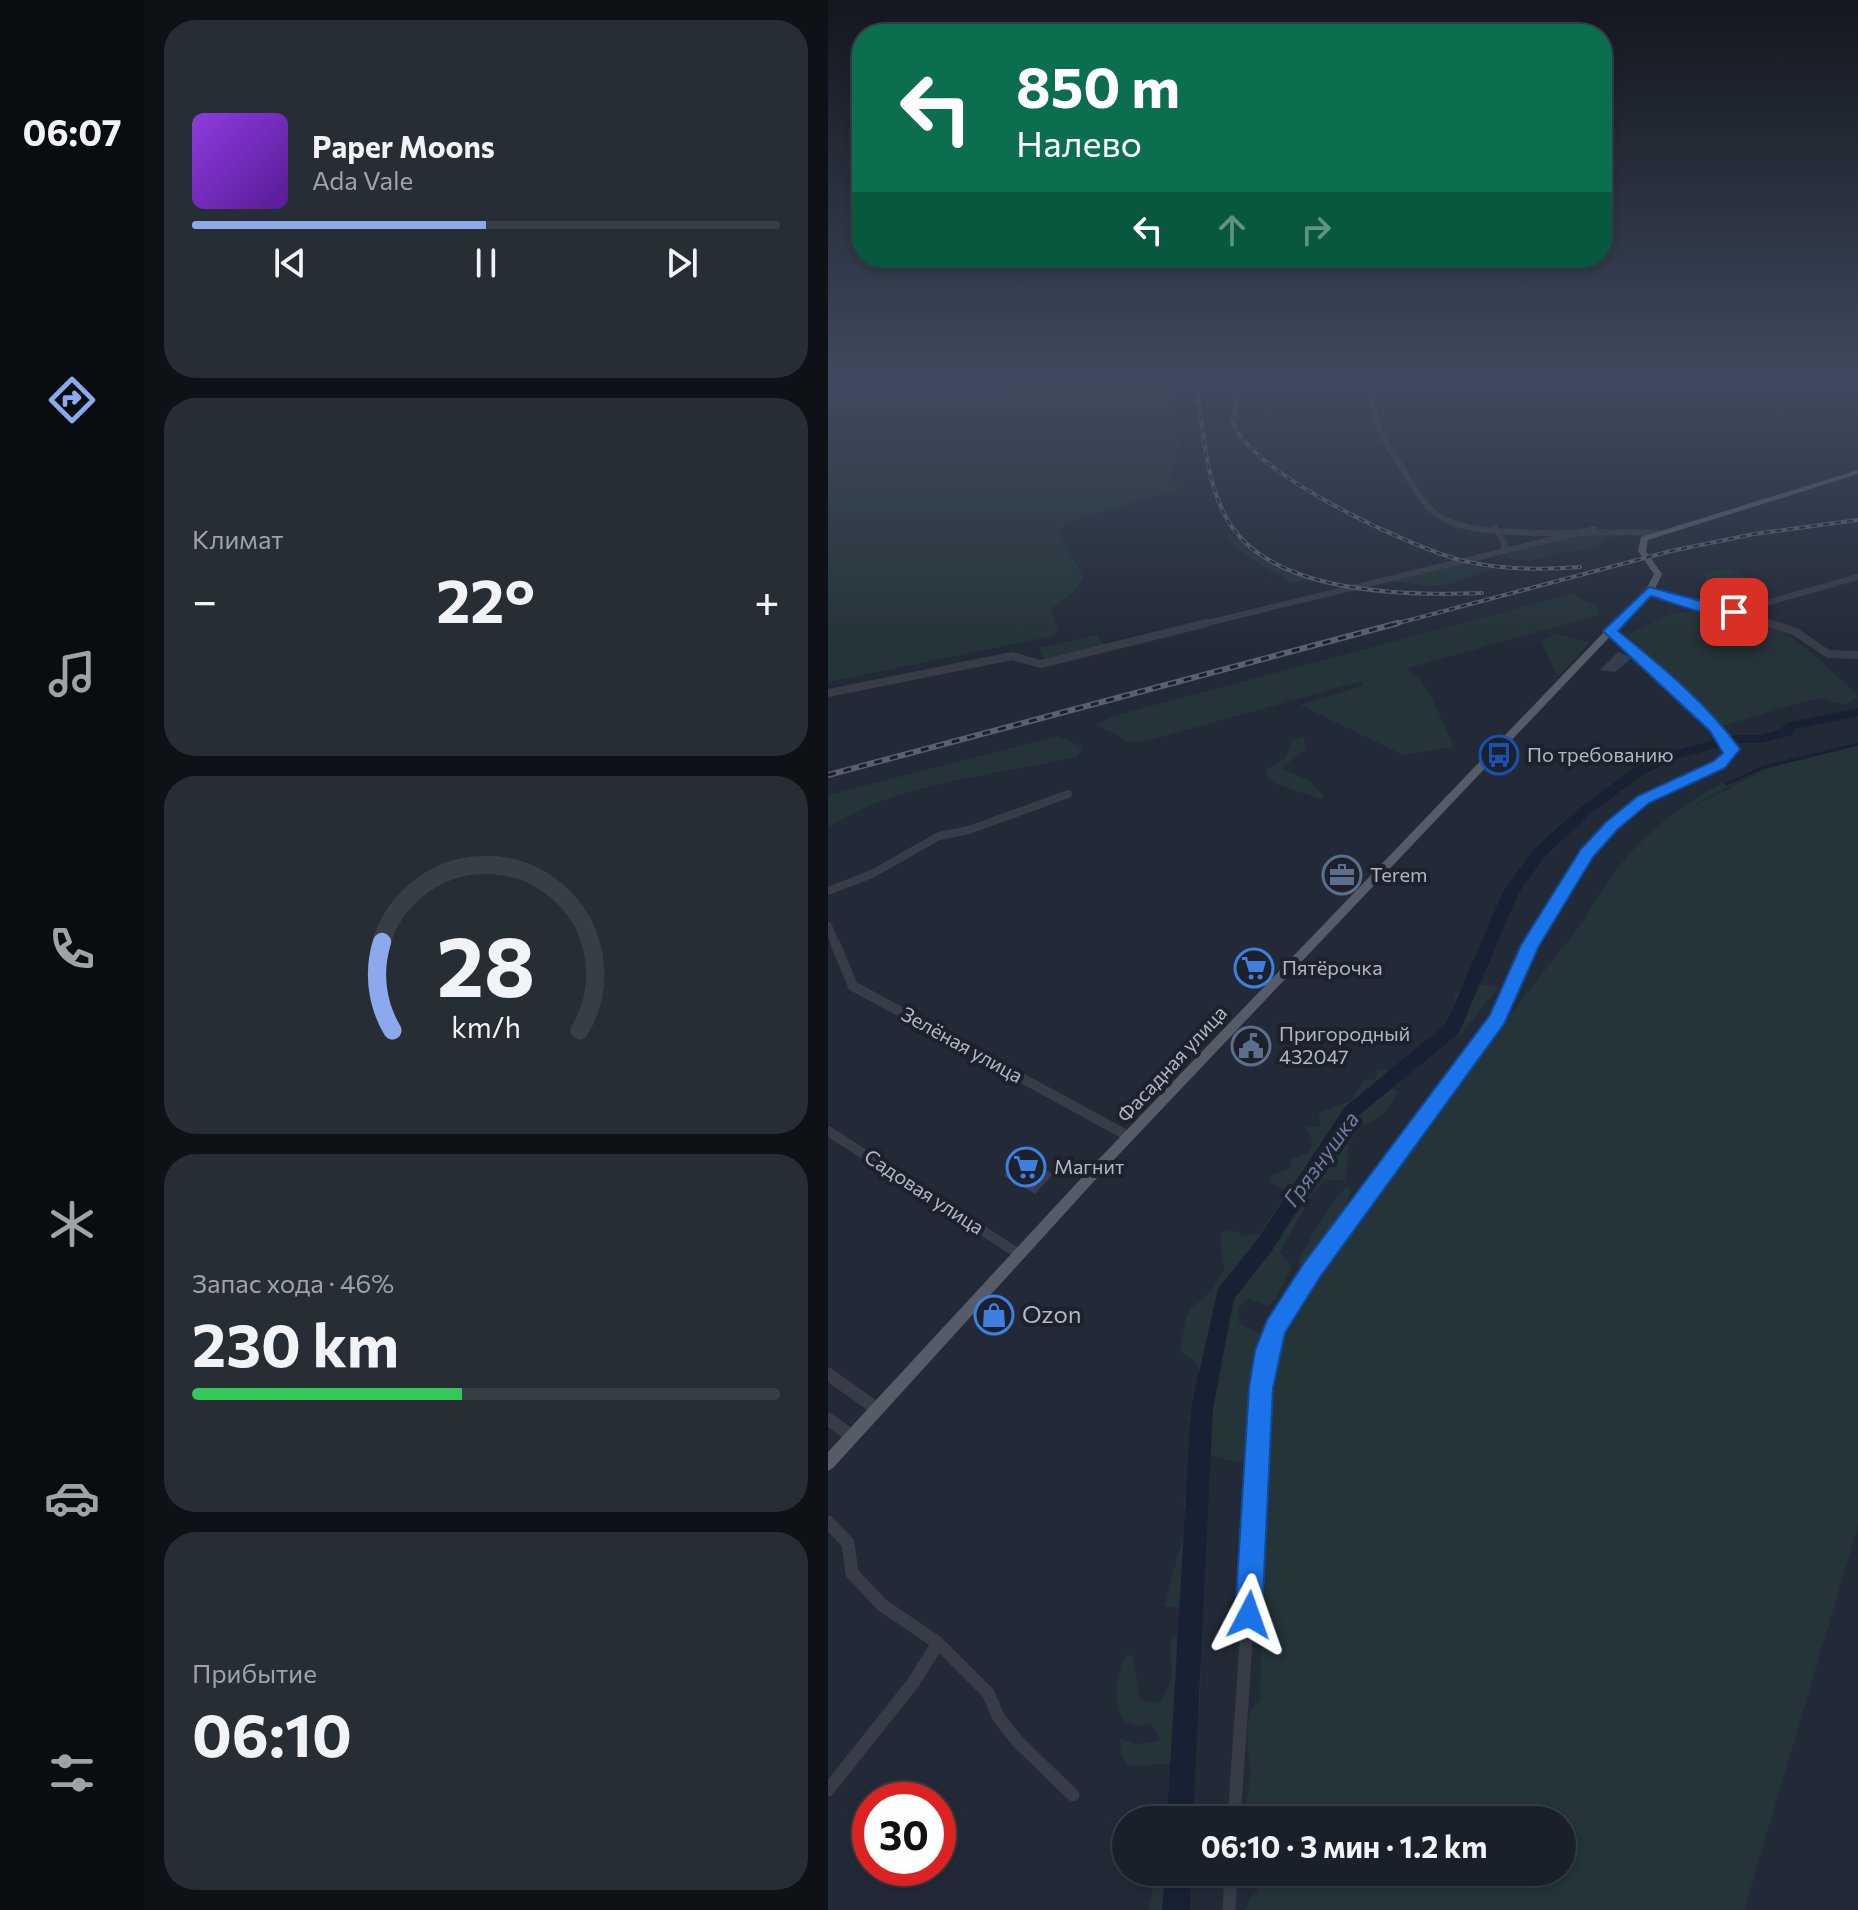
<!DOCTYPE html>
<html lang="ru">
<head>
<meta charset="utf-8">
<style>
  body { margin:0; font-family:Commissioner,sans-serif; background:#272d35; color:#f1f3f6; height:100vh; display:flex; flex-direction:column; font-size:30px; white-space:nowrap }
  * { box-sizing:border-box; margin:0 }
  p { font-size:26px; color:#9fa3a8 }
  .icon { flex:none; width:44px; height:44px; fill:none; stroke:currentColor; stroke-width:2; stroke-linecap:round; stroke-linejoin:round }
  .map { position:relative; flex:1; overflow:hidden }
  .drawer { display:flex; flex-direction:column; gap:20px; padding:20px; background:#0e1217; width:684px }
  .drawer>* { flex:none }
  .banner { position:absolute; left:24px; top:24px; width:760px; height:244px; border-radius:32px; box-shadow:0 4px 12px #0003,0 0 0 2px #383e46; background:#0b6e4f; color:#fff; overflow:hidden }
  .speed { position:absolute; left:24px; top:1782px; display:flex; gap:16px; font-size:40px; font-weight:700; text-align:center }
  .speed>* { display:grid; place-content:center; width:104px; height:104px; border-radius:50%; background:#1a2029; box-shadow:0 4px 12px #0003,0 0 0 2px #383e46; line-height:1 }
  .speed .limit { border:12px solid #d22; background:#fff; color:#111 }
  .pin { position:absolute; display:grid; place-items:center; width:68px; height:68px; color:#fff; margin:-34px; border-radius:16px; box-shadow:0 4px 12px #0006 }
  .me { position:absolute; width:88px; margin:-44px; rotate:4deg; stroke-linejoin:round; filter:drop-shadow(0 0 6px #0008) }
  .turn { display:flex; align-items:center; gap:28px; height:168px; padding:0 32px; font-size:36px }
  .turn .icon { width:104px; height:104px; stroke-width:2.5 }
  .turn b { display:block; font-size:56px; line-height:68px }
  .lanes { display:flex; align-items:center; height:76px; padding:0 32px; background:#0003; justify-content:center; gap:40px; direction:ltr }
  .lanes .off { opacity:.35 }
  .big { font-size:60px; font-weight:700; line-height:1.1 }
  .drawer .card { flex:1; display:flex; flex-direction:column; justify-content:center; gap:12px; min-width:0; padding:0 28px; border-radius:32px; background:#272d35 }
  .drawer .dial { align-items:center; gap:0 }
  .dial svg { height:208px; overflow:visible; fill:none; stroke:#383e46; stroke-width:7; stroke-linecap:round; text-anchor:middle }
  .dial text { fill:#f1f3f6; stroke:none }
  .song { display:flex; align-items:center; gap:24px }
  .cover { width:96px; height:96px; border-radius:12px; background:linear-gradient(135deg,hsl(270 70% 55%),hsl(270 70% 35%)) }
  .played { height:8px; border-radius:4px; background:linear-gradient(90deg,#8da9ed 50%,#383e46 50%) }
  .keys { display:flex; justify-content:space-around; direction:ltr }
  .heat { display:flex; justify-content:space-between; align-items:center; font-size:44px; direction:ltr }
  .charge { height:12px; border-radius:6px; background:linear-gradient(90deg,#34c759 46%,#383e46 0) }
  .trip { position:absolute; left:284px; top:1806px; width:464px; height:80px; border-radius:40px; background:#1a2029; box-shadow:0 4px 12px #0003,0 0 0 2px #383e46; font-weight:700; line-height:80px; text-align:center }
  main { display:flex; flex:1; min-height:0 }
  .tab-bar { display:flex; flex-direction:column; width:144px; justify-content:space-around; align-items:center; background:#0a0d10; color:#9fa3a8 }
  .tab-bar .icon { width:56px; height:56px }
  .tab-bar .selected { color:#8da9ed }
  .tab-bar b { font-size:36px; color:#f1f3f6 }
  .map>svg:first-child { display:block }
  .green { fill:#253438 }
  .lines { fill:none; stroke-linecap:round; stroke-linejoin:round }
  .stream { stroke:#182033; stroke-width:3 }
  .river { fill:#182033; fill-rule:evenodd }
  .building { fill:#363d4d }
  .minor-far3 { stroke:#373c47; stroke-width:6 }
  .minor-far2 { stroke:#373c47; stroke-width:8 }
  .minor-far1 { stroke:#373c47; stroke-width:10 }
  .minor { stroke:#373c47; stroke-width:13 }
  .major { fill:#555b67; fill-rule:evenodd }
  .rail-far1-casing { stroke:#59606e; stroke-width:4 }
  .rail-casing { stroke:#59606e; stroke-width:6 }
  .rail-far1 { stroke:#1c212c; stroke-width:2; stroke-dasharray:6; stroke-linecap:butt }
  .rail { stroke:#1c212c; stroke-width:3; stroke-dasharray:8; stroke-linecap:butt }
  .route { fill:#1a73e8; stroke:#114b97; stroke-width:2 }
  .labels { text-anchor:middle; stroke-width:8; stroke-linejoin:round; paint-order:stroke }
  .poi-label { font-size:20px; fill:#b1b7c4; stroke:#1c212c; text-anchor:start }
  .street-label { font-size:20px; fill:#b1b7c4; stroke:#1c212c }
  .water-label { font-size:22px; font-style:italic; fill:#6d7ea0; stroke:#1c212c }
  .near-poi-label { font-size:24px; fill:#b1b7c4; stroke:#1c212c; text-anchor:start }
</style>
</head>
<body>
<main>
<nav class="tab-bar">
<b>06:07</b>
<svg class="icon selected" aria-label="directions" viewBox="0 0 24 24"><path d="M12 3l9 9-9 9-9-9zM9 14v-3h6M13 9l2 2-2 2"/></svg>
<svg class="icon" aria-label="music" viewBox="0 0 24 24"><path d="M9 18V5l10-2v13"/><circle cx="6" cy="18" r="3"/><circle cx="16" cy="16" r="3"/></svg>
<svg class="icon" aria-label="phone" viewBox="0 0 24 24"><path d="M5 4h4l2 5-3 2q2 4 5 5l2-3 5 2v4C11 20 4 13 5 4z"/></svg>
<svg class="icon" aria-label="climate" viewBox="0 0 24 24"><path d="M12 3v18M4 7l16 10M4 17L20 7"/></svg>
<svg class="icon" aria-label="car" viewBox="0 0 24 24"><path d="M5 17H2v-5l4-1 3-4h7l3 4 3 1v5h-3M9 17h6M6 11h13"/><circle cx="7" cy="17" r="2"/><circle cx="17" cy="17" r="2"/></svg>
<svg class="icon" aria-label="filters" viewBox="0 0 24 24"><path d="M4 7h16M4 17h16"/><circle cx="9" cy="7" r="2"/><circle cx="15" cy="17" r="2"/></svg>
</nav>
<section class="drawer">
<div class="card">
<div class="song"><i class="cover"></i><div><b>Paper Moons</b><p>Ada Vale</p></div></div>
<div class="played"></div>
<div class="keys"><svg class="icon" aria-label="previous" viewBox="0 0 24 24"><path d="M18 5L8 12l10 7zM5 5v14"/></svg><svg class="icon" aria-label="pause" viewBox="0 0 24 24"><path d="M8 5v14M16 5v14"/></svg><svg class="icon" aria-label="next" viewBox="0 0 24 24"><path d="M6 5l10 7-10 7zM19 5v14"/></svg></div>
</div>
<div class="card"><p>Климат</p>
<div class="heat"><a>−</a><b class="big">22°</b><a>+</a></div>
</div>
<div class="card dial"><svg viewBox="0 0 100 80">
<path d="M14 69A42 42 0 1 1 86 69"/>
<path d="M14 69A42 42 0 0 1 10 35" stroke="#8da9ed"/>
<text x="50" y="56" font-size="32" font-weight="700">28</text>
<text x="50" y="72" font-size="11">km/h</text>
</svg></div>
<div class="card"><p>Запас хода · 46%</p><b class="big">230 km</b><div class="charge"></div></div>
<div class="card"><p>Прибытие</p><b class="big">06:10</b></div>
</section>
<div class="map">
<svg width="1030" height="1910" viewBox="0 0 1030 1910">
  <rect width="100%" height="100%" fill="#232a37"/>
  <path class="green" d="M 0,380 L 341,380 L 352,443 L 343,477 L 352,489 L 237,523 L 231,533 L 256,578 L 245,593 L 223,609 L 230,629 L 225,636 L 0,682 Z
    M 399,531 L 428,554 L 480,579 L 462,584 L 453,574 C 436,569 402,549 399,531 Z
    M 754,534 L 785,535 C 778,544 748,555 734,551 L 703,561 L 668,557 Z
    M 635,564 L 666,569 L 618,585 L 599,586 L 563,581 Z
    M 901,569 L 924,580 L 899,592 L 902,599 L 897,602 L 903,608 L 874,600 L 873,591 L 881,588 L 876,573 Z
    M 744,594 L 769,606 L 770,615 L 319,741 L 301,742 L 269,725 L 285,716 Z
    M 867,612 C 955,621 969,637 1030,696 C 1019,710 1008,702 994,699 C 983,697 907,723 891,727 L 799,635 L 844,613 Z
    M 729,634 L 762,642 L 734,673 L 728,674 L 713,641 Z
    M 269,635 L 276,646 L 216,660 L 211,648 Z
    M 578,669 L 591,678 L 602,694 L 626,747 L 575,755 L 472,705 L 535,686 L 532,681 Z
    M 230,736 L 254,747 L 249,757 C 185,771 119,778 56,800 C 37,806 18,818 0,827 L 0,795 Z
    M 475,736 L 478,748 L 453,769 L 482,781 L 496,795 L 494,799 L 446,783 L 437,776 L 439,769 L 458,757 L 463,742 Z
    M 1030,746 L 1030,1526 L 916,1910 L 417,1910 L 426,1892 L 429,1894 L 429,1872 L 734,1872 L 734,1820 L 415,1820 C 417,1805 421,1790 422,1775 C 423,1755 411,1714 432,1701 L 435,1499 L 443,1359 L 448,1342 L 499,1260 L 629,1082 L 757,919 C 791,855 837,810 904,779 L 902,785 L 859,810 L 940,768 Z
    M 643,983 L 671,987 L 632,1035 L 625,1035 L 627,996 Z
    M 550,1069 L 560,1070 L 559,1086 L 569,1091 C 564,1107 550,1124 533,1124 L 521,1144 L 517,1181 L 497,1179 L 484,1195 L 452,1252 L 464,1266 L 448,1298 L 440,1306 L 421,1299 L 410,1308 L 411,1323 L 430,1333 L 435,1341 L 426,1391 L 423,1443 L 417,1459 L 408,1462 L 381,1455 C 365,1492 385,1535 371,1573 L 359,1580 L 353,1591 L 358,1599 L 350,1608 L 336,1606 L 360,1519 L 355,1503 L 366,1454 L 360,1448 C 367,1437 367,1429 359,1418 L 372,1409 C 377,1382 378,1366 352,1352 L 358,1317 L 364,1307 L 383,1292 L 396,1270 L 392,1233 L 404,1230 L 416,1236 L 432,1233 L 455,1198 L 456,1190 L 441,1182 L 444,1175 L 462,1169 L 462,1159 L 479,1154 L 485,1143 L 478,1127 L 492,1127 L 491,1113 L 523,1101 L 535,1081 L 547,1079 Z
    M 519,1187 L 523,1188 C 521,1207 486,1260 470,1266 C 472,1252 508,1193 519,1187 Z
    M 354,1631 L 368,1634 C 376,1660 374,1717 363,1743 C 359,1752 346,1758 339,1764 L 300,1766 L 293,1755 L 292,1738 L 308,1744 L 330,1741 L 332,1737 L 323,1724 C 318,1725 309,1727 304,1725 C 281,1718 288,1668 299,1654 L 305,1656 L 312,1701 L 332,1703 L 344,1678 L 342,1642 Z
    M 324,1872 L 359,1872 L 360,1910 L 321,1910 L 326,1883 Z"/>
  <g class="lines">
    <path class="stream" d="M 898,784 L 936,767 L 1030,744"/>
    <path class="river" d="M 1030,708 L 1030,716 L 968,729 L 963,735 L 933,743 L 908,743 L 847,759 L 813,776 L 762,814 L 716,857 L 690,894 L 631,1033 L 529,1117 L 443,1252 L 406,1299 L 385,1408 L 365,1820 L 339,1820 L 363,1408 L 390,1289 L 429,1240 L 517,1107 L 618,1024 L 675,892 L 706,849 L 752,808 L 803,770 L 837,753 L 908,735 L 933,735 L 953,729 L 958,723 Z
      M 337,1872 L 363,1872 L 362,1910 L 334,1910 Z"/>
  </g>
  <path class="building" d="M 790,652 L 804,658 L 787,672 L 772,670 Z
    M 202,1146 L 208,1150 L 200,1159 L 225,1174 L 207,1194 L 176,1176 Z"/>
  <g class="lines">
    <path class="minor-far3" d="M 545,380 C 541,415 553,437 572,465 C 584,483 595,507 614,518 C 655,542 777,529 829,533
      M 667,528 L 677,544 L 676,551
      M 821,591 L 853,602 L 906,612 L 1030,577
      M 908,613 L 947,625
      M 371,625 L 767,529"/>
    <path class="minor-far2" d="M 941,623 L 968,632 L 1000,654 L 1030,655
      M 0,693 L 184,656 L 213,664 L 379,623
      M 0,891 L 44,874 L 111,836 L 141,830 L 240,794
      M 0,926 L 8,945
      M 702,945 C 733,894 762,834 814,800 C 844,781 881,777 904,749 L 848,686 L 782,631"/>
    <path class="minor-far1" d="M 7,943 L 25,986 L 300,1136
      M 0,1131 L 191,1254
      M 437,1364 L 448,1327 L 484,1270 L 670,1019 L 703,943"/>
    <path class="minor" d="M 0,1374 L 49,1409
      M 0,1419 L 24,1436
      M 0,1522 L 20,1543 L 24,1573 L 54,1605 L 110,1643 L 160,1693 L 171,1718 L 190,1742 L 245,1795
      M 0,1790 L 85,1683 L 110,1643
      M 406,1820 L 437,1362
      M 401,1910 L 403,1872"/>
    <path class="major" d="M 1030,470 L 1030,474 L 820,540 L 818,551 L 834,574 L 827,589 L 279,1167 L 5,1468 L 0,1471 L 0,1452 L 271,1159 L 820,586 L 826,574 L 810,551 L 813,537 Z"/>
    <g class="rail-far1-casing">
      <path id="rail-far1" d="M 367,380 C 376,427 376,486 404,527 C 450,594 581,596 654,593
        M 412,380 L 405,422 C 420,473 586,549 636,561 C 674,570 714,570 752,567
        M 563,625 L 843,551 L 926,534 L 1030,520"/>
    </g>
    <g class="rail-casing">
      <path id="rail" d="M 0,775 L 570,623"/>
    </g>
    <use href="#rail-far1" class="rail-far1"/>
    <use href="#rail" class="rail"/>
  </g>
  <linearGradient id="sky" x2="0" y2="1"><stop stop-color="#13171e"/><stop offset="0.59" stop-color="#3f4a5e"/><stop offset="1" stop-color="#3f4a5e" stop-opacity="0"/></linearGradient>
  <rect width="1030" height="647" fill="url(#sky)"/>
  <path class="route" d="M 821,587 L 913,612 C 897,624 843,602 823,596 L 790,631 C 833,666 879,703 912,749 L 897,768 L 821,803 L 790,829 L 765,857 L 711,946 L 676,1024 L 492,1277 L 457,1333 L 445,1388 L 434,1615 L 430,1624 L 421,1628 L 411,1624 L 407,1615 L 421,1388 L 427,1351 L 439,1320 L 476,1263 L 662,1015 L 693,945 L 753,849 L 778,822 L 810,796 L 886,761 L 895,753 L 882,731 L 775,631 Z"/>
  <defs>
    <g id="bus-ring" transform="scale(2)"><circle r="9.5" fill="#1c212c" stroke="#1a4fb4" stroke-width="1.5"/><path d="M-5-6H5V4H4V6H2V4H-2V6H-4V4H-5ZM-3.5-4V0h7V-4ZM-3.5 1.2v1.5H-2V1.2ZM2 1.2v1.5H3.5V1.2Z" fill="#1a4fb4"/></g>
    <g id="office-ring" transform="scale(2)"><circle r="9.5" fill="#1c212c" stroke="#5c6f8a" stroke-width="1.5"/><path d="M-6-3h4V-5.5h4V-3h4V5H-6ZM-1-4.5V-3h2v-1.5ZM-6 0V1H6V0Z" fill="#5c6f8a"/></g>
    <g id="supermarket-ring" transform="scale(2)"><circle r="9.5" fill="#1c212c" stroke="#3f7fe0" stroke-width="1.5"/><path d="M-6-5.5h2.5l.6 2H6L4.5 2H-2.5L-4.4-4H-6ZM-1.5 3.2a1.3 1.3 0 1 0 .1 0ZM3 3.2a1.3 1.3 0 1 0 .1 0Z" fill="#3f7fe0"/></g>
    <g id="civic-ring" transform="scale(2)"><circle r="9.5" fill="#1c212c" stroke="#5c6f8a" stroke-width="1.5"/><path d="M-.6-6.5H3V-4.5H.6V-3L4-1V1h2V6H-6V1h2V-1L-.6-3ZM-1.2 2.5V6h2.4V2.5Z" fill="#5c6f8a"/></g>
    <g id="shop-ring" transform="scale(2)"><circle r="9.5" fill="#1c212c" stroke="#3f7fe0" stroke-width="1.5"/><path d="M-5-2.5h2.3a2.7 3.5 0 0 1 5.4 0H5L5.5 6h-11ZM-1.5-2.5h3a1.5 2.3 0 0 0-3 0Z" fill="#3f7fe0"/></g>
  </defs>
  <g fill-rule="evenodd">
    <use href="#bus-ring" x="671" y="755"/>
    <use href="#office-ring" x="514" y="875"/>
    <use href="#supermarket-ring" x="426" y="968"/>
    <use href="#civic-ring" x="423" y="1046"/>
    <use href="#supermarket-ring" x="198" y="1167"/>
    <use href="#shop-ring" x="166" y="1315"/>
  </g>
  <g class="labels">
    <g class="poi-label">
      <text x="699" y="762">По требованию</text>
      <text x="542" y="882">Terem</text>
      <text x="454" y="975">Пятёрочка</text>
      <text x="451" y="1041">Пригородный<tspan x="451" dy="23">432047</tspan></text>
      <text x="226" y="1174">Магнит</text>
    </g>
    <g class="street-label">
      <text transform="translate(134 1045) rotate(29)" y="7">Зелёная улица</text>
      <text transform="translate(344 1064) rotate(-47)" y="7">Фасадная улица</text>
      <text transform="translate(96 1192) rotate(33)" y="7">Садовая улица</text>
    </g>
    <g class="water-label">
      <text transform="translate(493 1159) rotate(-54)" y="8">Грязнушка</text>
    </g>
    <g class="near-poi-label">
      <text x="194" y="1323">Ozon</text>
    </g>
  </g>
</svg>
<div class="speed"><div class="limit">30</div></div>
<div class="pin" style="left:906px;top:612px;background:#d93025"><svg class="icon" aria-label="arrive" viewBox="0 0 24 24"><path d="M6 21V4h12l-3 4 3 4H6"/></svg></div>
<svg class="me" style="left:421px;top:1615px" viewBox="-20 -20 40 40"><path d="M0-17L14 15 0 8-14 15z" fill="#1a73e8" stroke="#fff" stroke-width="4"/></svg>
<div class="trip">06:10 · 3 мин · 1.2 km</div>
<div class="banner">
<div class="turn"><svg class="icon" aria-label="left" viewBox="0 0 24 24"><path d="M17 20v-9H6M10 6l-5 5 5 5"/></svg><div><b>850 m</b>Налево</div></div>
<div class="lanes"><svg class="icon" aria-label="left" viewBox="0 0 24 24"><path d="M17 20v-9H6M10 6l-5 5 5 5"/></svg><svg class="icon off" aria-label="ahead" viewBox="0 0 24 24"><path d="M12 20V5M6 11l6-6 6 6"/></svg><svg class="icon off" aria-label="right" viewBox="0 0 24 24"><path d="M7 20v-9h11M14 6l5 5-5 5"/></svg></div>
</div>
</div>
</main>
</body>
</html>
